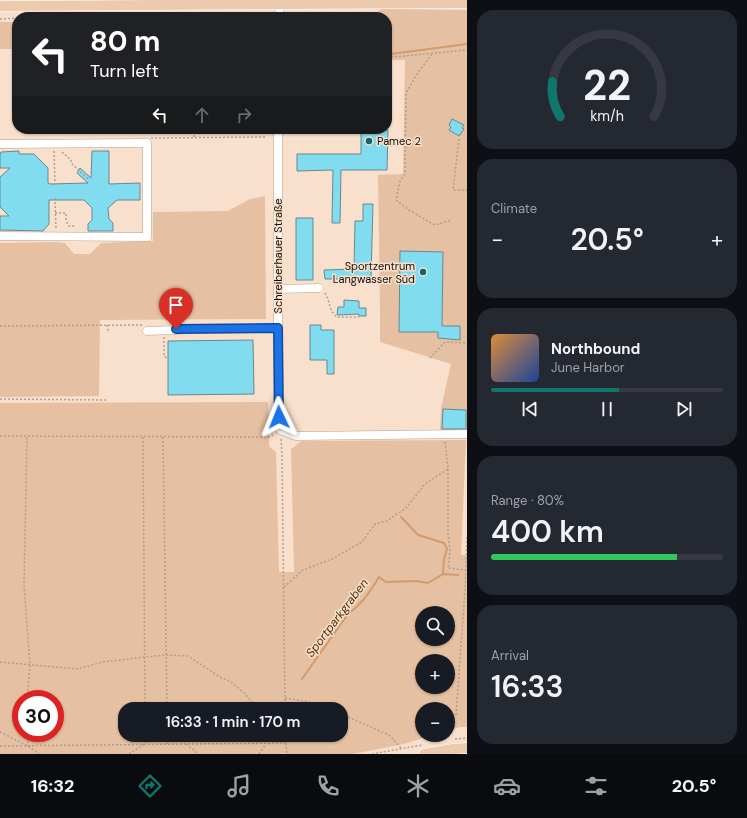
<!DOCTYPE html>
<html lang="en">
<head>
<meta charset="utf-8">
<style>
  body { margin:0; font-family:"DM Sans",sans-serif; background:#242831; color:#f1f3f6; height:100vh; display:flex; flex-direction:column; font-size:15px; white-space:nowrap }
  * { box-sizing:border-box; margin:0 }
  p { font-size:13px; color:#9ea1a6 }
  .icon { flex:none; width:22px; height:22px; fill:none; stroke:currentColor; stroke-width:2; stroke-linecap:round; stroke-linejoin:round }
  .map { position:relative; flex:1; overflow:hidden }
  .sheet { display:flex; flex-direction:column; gap:10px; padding:10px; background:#0d0f14; width:280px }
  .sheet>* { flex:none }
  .top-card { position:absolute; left:12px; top:12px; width:380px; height:122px; border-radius:16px; box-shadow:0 1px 3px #0004; background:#202124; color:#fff; overflow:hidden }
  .fabs { position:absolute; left:415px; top:606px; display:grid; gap:8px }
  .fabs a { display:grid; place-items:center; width:40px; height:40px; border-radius:50%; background:#171b24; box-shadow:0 1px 3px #0004; font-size:20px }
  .speed { position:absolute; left:12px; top:690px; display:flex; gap:8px; font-size:20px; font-weight:700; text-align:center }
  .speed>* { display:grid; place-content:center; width:52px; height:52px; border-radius:50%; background:#171b24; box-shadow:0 1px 3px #0004; line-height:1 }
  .speed .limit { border:6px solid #d22; background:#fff; color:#111 }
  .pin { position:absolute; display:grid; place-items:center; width:34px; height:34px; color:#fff; margin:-41px -17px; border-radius:50% 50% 50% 0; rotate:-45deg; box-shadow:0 0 4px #0007 }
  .pin .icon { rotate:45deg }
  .me { position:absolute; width:44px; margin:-22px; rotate:358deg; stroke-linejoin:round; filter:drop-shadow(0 0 3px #0008) }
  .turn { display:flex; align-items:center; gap:14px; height:84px; padding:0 12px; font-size:18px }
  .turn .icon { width:52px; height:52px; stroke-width:2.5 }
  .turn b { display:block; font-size:28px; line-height:34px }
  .lanes { display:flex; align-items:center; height:38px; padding:0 12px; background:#0003; justify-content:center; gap:20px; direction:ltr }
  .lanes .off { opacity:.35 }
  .big { font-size:30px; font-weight:600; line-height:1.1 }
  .sheet .card { flex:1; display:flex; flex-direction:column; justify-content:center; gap:6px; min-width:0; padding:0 14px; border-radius:16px; background:#242831 }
  .sheet .dial { align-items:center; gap:0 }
  .dial svg { height:104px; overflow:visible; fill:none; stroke:#363941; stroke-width:7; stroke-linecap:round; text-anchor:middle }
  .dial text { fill:#f1f3f6; stroke:none }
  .song { display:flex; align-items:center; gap:12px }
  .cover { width:48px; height:48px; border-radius:6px; background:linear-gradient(135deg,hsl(30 70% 55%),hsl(220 70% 35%)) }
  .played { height:4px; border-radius:2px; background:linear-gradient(90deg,#0f766e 55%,#363941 55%) }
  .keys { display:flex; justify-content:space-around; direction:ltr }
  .heat { display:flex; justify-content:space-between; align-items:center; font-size:22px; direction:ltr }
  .charge { height:6px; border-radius:3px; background:linear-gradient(90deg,#34c759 80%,#363941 0) }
  .trip { position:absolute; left:118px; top:702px; width:230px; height:40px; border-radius:16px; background:#171b24; box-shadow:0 1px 3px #0004; font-weight:600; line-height:40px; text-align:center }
  .tabs { display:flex; height:64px; justify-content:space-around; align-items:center; background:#090b0e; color:#9ea1a6 }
  .tabs .icon { width:28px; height:28px }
  .tabs .on { color:#0f766e }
  .tabs b { font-size:18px; color:#f1f3f6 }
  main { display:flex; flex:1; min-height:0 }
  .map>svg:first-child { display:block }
  .green { fill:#e6c0a2; fill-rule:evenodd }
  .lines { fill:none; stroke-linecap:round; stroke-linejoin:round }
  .stream { stroke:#d29b6c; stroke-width:2 }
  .building { fill:#82dcf0; stroke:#688890 }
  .minor-casing { stroke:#b8a18e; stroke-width:9 }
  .major-casing { stroke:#fff; stroke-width:11 }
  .path { stroke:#b19e8e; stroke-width:1.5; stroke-dasharray:2 2; stroke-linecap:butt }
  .minor { stroke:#fff; stroke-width:8 }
  .major { stroke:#eccaae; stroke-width:10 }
  .route-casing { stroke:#114b97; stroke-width:10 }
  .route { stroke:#1a73e8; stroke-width:7 }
  .poi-dot { fill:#1a6371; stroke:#f9e0cc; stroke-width:1.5 }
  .labels { text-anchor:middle; stroke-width:3; stroke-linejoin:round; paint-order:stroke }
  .poi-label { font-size:11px; fill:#140c06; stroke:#f9e0cc; text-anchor:start }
  .street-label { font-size:11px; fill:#140c06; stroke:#f9e0cc }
  .water-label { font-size:12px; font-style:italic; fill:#512d07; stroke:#f9e0cc }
</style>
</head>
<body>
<main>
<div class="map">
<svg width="467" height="754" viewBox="0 0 467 754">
  <rect width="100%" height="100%" fill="#f9e0cc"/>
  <path class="green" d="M 382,9 L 467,10 L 467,432 L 440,431 L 441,408 L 451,364 L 380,342 L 380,310 L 378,175 L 403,174 L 405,60 L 387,60 L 387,17 L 369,17 Z
    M 0,22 L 17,22 L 17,49 L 0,49 Z
    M 80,129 L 183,129 L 183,134 L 80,133 Z
    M 265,196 L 266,319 L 100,320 L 99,396 L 0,397 L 0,243 L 56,242 L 65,243 L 74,254 L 90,254 L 101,243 L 153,241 L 153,212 L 228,211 L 250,199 Z
    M 268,402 L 269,446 L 276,452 L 279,572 L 294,572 L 291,449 L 302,441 L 466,440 L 461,555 L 467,555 L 467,727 L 460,727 L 448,731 L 448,709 L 422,709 L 422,735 L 433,735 L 404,744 L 353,754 L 0,754 L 0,403 ZM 422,613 L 448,613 L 448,639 L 422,639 ZM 422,661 L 448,661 L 448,687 L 422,687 ZM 21,699 L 55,699 L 55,733 L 21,733 ZM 125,709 L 341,709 L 341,735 L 125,735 Z"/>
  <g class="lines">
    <path class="stream" d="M 391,54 L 467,44
      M 401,517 L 418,535 L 444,543 L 447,549 L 444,559 L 443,574
      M 302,679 L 348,614 C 361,605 371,591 379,577 L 386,582 L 416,581 L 428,583 L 443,574 L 458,575"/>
  </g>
  <path class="building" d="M 452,119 L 464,125 L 462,128 L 464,129 L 459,136 L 449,130 L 451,127 L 449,125 Z
    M 361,129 L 388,130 L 387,170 L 341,170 L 340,223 L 332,223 L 333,170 L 297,171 L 297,154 L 361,154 Z
    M 19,151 L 19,154 L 34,154 L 48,168 L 48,183 L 50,184 L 88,183 L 77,173 L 80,168 L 91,178 L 92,151 L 109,151 L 109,184 L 140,183 L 140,200 L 117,200 L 108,208 L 109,219 L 113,223 L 113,231 L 88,231 L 88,224 L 92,220 L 92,208 L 84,200 L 49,200 L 49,224 L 43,231 L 0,230 L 0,216 L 9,216 L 0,207 L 0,177 L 10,168 L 0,168 L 0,155 L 1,152 Z
    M 363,204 L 373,204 L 371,279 L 325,279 L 324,270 L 354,269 L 355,221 L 363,221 Z
    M 296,218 L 313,218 L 313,280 L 296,280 Z
    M 400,251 L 443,252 L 442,326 L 460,326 L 460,340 L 438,338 L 438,332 L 399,332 Z
    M 344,300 L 359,301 L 359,308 L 366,308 L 366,316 L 359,316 L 359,314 L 337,315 L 338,307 L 344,307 Z
    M 310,325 L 321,325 L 321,330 L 334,330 L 334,374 L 327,374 L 327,360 L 310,360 Z
    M 253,340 L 254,394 L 168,395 L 168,341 Z
    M 443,409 L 466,410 L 466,429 L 442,429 Z"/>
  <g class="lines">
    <g class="minor-casing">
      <path id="minor" d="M 279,17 L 280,4
        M 278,129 L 278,403 L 280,430 L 296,436 L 467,434
        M 0,144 L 147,143 L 147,237 L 0,236
        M 278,289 L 319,288
        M 147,331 L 201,329 L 278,328"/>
    </g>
    <g class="major-casing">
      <path id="major" d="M 0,6 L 467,3
        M 424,754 L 453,749 L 467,748"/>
    </g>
    <path class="path" d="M 291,17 L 370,16 L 375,17
      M 0,19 L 17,18
      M 432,54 L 417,74 L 406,93 L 405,174 L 400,181 L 396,200 L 409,210 L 435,225 L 452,220
      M 387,56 L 394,57 L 467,50
      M 194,137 L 195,130
      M 151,138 L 265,137
      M 459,139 L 453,190 L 467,190
      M 54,151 L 55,185
      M 62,152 L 71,160 L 71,163 L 88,179
      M 55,198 L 56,229
      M 55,213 L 66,213 L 66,221 L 69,226 L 75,226
      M 325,293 C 330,300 329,312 337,317 L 359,317
      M 107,325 L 108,331
      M 0,326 L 142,325
      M 164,337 L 164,356 L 168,359
      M 430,358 L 445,342 L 467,343
      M 0,399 L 108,400
      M 0,436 L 270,437 L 273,435
      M 143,437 L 145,709
      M 163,437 L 167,709
      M 281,439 L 282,455 L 285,709
      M 448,469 L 448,535 L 450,550 L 448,568 L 465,570
      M 284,587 L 303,570 L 332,559 L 362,542 L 375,524 L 387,521 L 406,508 L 425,484 L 448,469 L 445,441
      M 0,662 L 77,669 L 103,662 L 145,657 L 166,655 L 188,656 L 220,677 L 231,682 L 243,692 L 258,709
      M 285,698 L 309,702 L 327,709
      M 27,699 L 30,665 L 24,585 L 27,437
      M 341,714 L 389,735 L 401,748
      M 456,715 L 465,590 L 467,537
      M 0,732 L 28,746 L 39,754
      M 27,733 L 28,746
      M 167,735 L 167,744
      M 268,735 L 270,744
      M 285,735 L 287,754
      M 455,739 L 467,738
      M 186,744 L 199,754
      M 0,746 L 285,743
      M 129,754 L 145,744 L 145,735
      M 259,754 L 266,744
      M 372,754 L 422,745"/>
    <use href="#minor" class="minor"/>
    <use href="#major" class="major"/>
  </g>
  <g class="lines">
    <g class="route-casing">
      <path id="route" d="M 176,329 L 278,328 L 279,417"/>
    </g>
    <use href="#route" class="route"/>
  </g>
  <g class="poi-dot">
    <circle cx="369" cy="141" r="4"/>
    <circle cx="423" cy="272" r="4"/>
  </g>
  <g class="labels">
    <g class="poi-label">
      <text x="377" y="145">Pamec 2</text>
      <text x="415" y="270" text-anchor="end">Sportzentrum<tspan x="415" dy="13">Langwasser Süd</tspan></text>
    </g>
    <g class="street-label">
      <text transform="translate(278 256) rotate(-90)" y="4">Schreiberhauer Straße</text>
    </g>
    <g class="water-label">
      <text transform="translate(337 618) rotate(-53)" y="4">Sportparkgraben</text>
    </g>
  </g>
</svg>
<div class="fabs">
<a><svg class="icon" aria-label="search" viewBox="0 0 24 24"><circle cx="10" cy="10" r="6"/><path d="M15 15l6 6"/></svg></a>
<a>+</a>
<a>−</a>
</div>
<div class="speed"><div class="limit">30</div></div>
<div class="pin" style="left:176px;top:329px;background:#d93025"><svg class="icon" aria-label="arrive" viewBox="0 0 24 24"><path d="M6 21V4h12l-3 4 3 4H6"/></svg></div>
<svg class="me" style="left:279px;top:417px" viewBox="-20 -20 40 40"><path d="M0-17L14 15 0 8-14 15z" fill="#1a73e8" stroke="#fff" stroke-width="4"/></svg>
<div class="trip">16:33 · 1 min · 170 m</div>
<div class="top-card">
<div class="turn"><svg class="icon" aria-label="left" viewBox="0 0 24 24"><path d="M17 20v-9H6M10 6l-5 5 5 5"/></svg><div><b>80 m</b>Turn left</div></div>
<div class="lanes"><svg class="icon" aria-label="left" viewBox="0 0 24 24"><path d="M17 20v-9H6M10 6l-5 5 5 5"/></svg><svg class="icon off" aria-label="ahead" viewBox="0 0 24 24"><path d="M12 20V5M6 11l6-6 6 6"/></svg><svg class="icon off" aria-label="right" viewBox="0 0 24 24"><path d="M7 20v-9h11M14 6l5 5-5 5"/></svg></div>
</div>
</div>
<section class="sheet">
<div class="card dial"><svg viewBox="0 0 100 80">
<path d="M14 69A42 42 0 1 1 86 69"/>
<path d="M14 69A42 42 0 0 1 8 42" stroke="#0f766e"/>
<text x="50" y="56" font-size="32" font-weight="700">22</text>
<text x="50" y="72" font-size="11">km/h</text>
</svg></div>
<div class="card"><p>Climate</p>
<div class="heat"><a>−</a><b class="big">20.5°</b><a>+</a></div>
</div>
<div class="card">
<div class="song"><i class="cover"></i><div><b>Northbound</b><p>June Harbor</p></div></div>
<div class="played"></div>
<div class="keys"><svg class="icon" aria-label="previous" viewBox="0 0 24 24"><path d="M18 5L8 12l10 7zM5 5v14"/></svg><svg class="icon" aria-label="pause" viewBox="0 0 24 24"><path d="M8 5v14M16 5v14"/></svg><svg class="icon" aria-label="next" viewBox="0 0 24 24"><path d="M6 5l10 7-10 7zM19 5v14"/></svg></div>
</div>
<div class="card"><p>Range · 80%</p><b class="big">400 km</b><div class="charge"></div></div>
<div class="card"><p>Arrival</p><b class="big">16:33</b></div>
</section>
</main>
<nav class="tabs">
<b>16:32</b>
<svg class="icon on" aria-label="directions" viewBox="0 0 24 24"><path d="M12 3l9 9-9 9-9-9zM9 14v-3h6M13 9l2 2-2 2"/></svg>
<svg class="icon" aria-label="music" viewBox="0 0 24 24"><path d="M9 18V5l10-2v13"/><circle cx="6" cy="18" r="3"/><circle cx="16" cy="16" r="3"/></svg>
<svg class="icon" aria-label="phone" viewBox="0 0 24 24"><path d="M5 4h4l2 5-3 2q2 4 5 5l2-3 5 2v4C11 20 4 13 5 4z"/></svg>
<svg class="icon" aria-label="climate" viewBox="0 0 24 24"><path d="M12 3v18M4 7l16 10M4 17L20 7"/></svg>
<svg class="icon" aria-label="car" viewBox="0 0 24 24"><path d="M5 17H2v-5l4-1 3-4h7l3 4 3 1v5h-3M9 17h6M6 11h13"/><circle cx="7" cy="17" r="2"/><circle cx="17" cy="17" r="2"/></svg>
<svg class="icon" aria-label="filters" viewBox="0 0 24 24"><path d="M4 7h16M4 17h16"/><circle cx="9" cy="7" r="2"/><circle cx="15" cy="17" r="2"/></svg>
<b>20.5°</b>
</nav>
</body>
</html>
